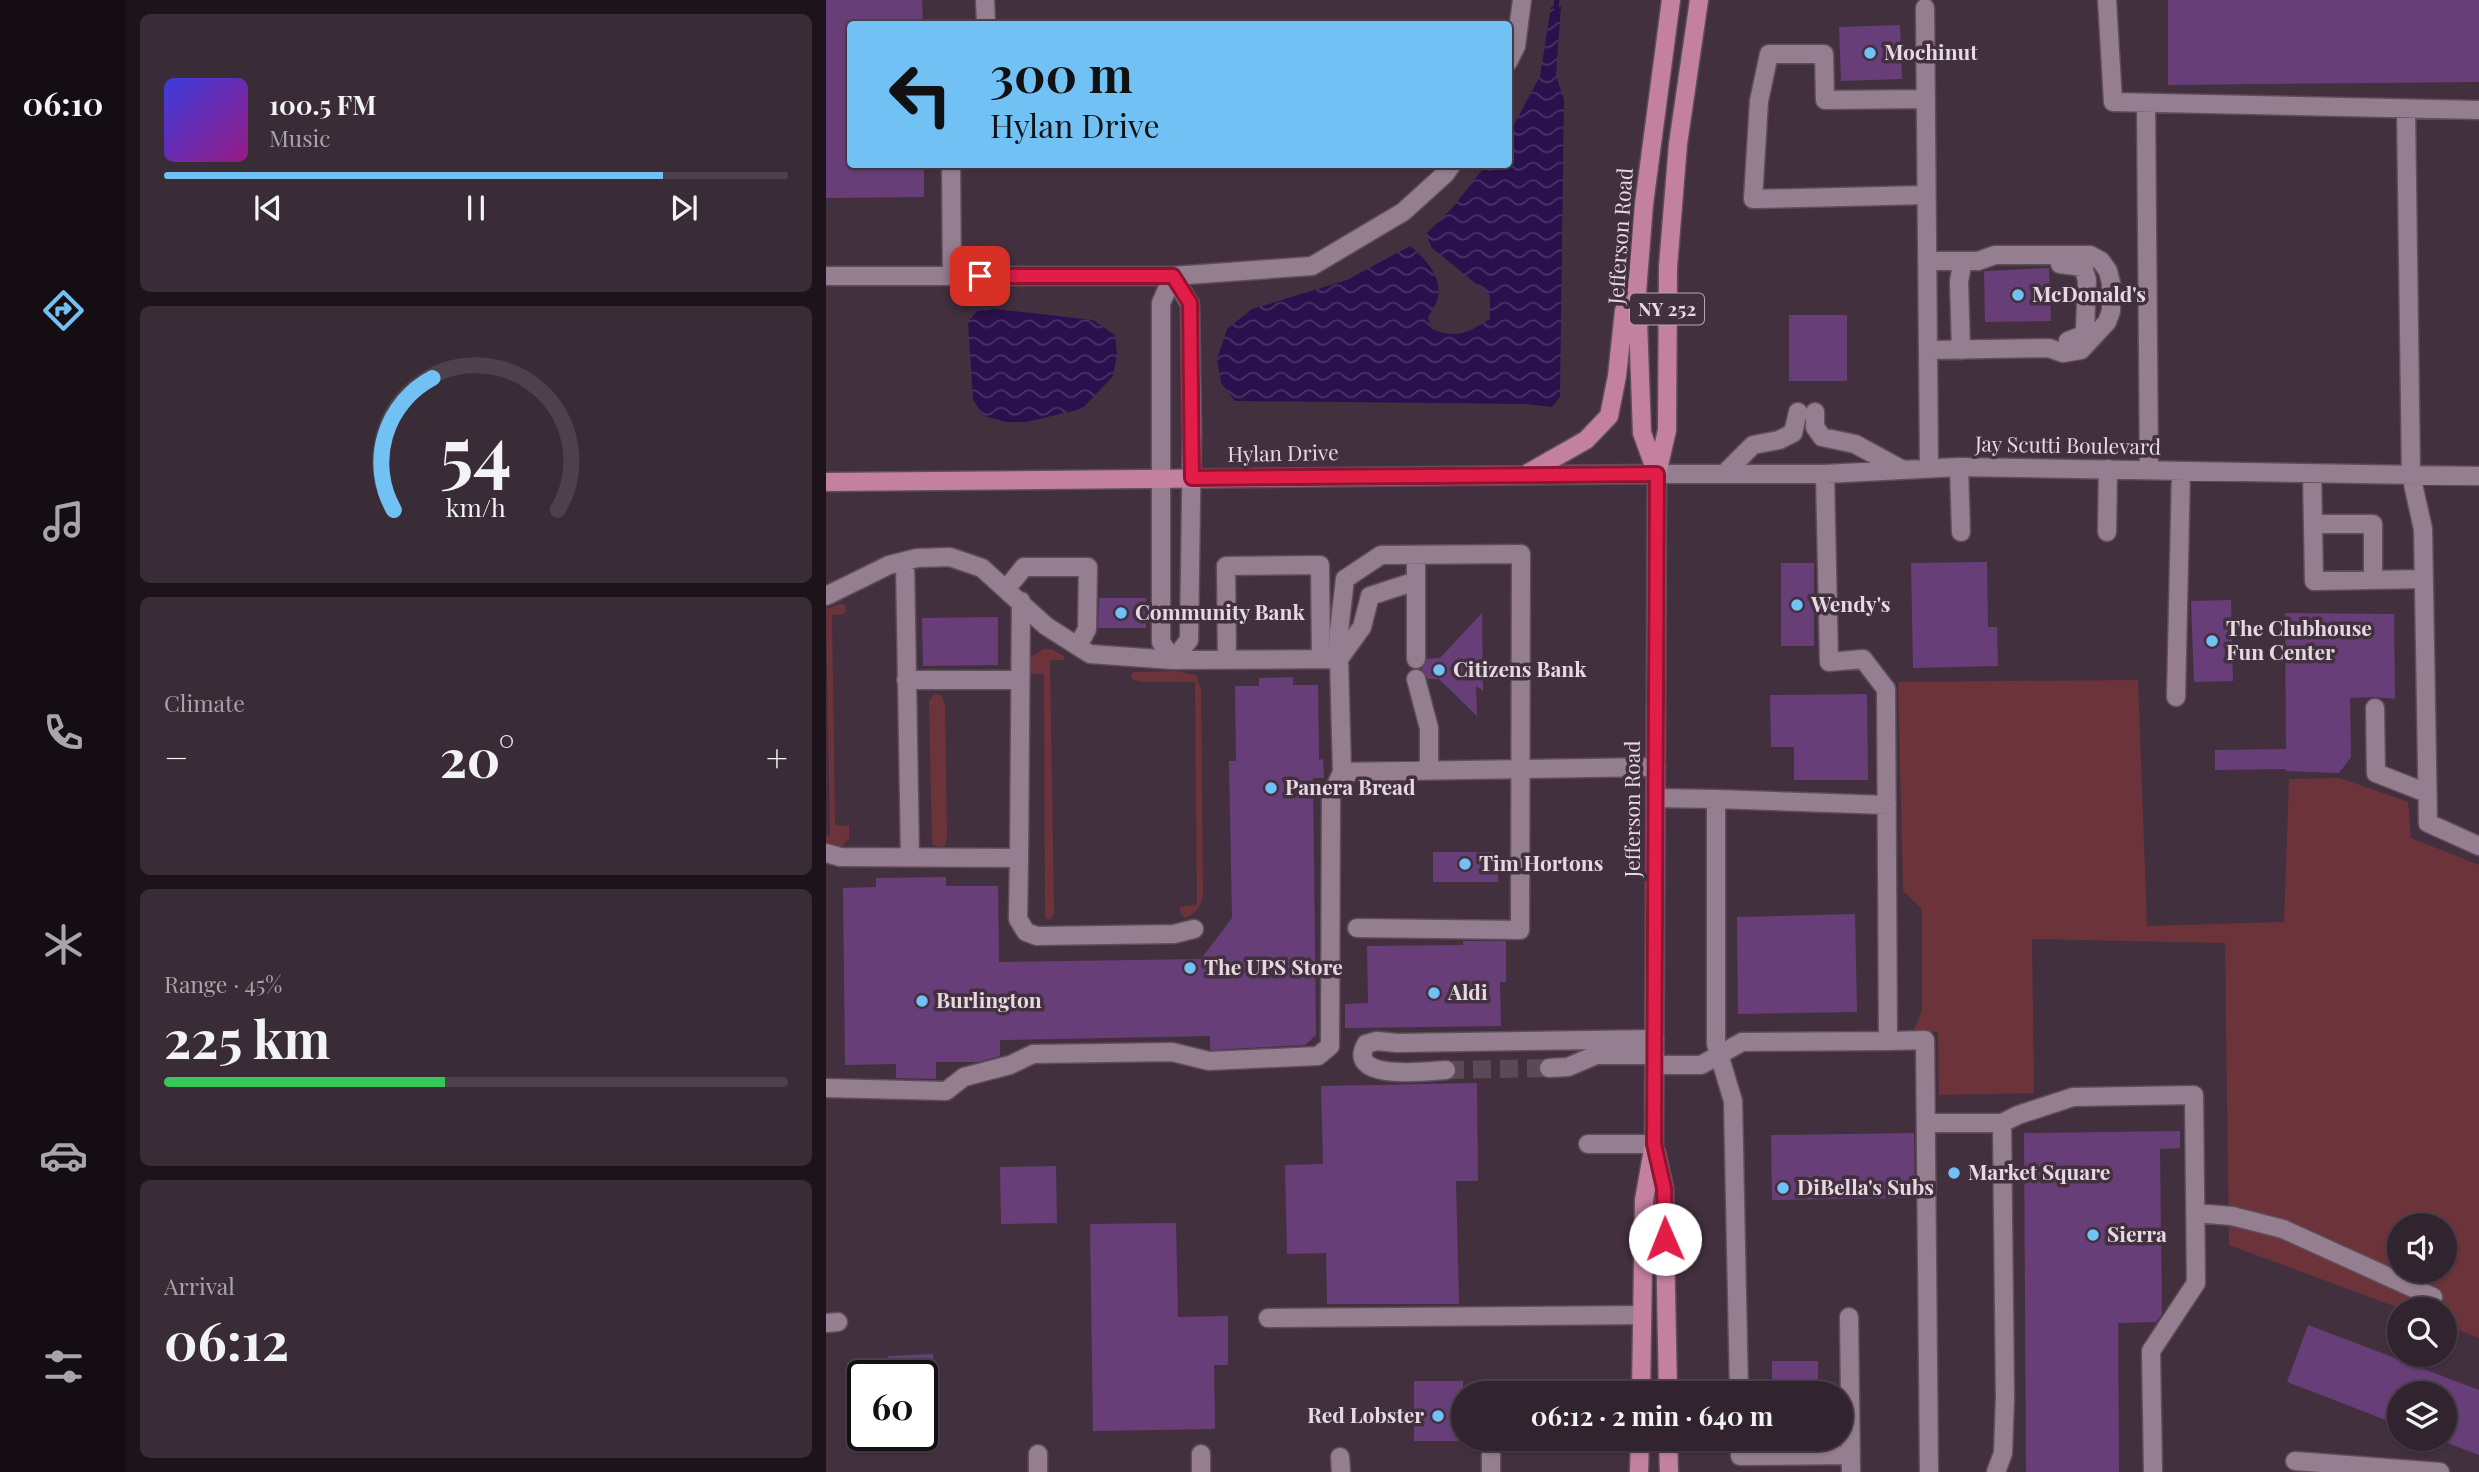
<!DOCTYPE html>
<html lang="en">
<head>
<meta charset="utf-8">
<style>
  body { margin:0; font-family:"Playfair Display",serif; background:#3a2c37; color:#f1f3f6; height:100vh; display:flex; flex-direction:column; font-size:26px; white-space:nowrap }
  * { box-sizing:border-box; margin:0 }
  p { font-size:23px; color:#a8a4aa }
  .icon { flex:none; width:38px; height:38px; fill:none; stroke:currentColor; stroke-width:2; stroke-linecap:round; stroke-linejoin:round }
  .map { position:relative; flex:1; overflow:hidden }
  .side { display:flex; flex-direction:column; gap:14px; padding:14px; background:#1c141a; width:700px }
  .side>* { flex:none }
  .guide { position:absolute; left:21px; top:21px; width:665px; height:147px; border-radius:7px; box-shadow:0 2px 5px #0004,0 0 0 2px #4d414b; background:#72c1f5; color:#111; overflow:hidden }
  .fabs { position:absolute; left:1561px; top:1213px; display:grid; gap:14px }
  .fabs a { display:grid; place-items:center; width:70px; height:70px; border-radius:50%; background:#32242f; box-shadow:0 2px 5px #0004,0 0 0 2px #4d414b; font-size:35px }
  .speed { position:absolute; left:21px; top:1360px; display:flex; gap:14px; font-size:35px; font-weight:700; text-align:center }
  .speed>* { display:grid; place-content:center; width:91px; height:91px; border-radius:50%; background:#32242f; box-shadow:0 2px 5px #0004,0 0 0 2px #4d414b; line-height:1 }
  .speed .limit { border:4px solid #111; border-radius:10px; background:#fff; color:#111 }
  .pin { position:absolute; display:grid; place-items:center; width:60px; height:60px; color:#fff; margin:-30px; border-radius:14px; box-shadow:0 4px 10px #0006 }
  .me { position:absolute; width:77px; margin:-38px; rotate:359deg; stroke-linejoin:round; filter:drop-shadow(0 0 5px #0008) }
  .turn { display:flex; align-items:center; gap:24px; height:147px; padding:0 28px; font-size:32px }
  .turn .icon { width:91px; height:91px; stroke-width:2.5 }
  .turn b { display:block; font-size:49px; line-height:60px }
  .big { font-size:52px; font-weight:700; line-height:1.1 }
  .side .card { flex:1; display:flex; flex-direction:column; justify-content:center; gap:10px; min-width:0; padding:0 24px; border-radius:10px; background:#3a2c37 }
  .side .dial { align-items:center; gap:0 }
  .dial svg { height:182px; overflow:visible; fill:none; stroke:#4d414b; stroke-width:7; stroke-linecap:round; text-anchor:middle }
  .dial text { fill:#f1f3f6; stroke:none }
  .song { display:flex; align-items:center; gap:21px }
  .cover { width:84px; height:84px; border-radius:10px; background:linear-gradient(135deg,hsl(240 70% 55%),hsl(310 70% 35%)) }
  .played { height:7px; border-radius:4px; background:linear-gradient(90deg,#72c1f5 80%,#4d414b 80%) }
  .keys { display:flex; justify-content:space-around; direction:ltr }
  .heat { display:flex; justify-content:space-between; align-items:center; font-size:38px; direction:ltr }
  .charge { height:10px; border-radius:5px; background:linear-gradient(90deg,#34c759 45%,#4d414b 0) }
  .trip { position:absolute; left:625px; top:1381px; width:402px; height:70px; border-radius:35px; background:#32242f; box-shadow:0 2px 5px #0004,0 0 0 2px #4d414b; font-weight:700; line-height:70px; text-align:center }
  main { display:flex; flex:1; min-height:0 }
  .dock { display:flex; flex-direction:column; width:126px; justify-content:space-around; align-items:center; background:#140e13; color:#a8a4aa }
  .dock .icon { width:49px; height:49px }
  .dock .selected { color:#72c1f5 }
  .dock b { font-size:32px; color:#f1f3f6 }
  .map>svg:first-child { display:block }
  .green { fill:#6d333a; fill-rule:evenodd }
  .water { fill:url(#water-waves) }
  .lines { fill:none; stroke-linecap:round; stroke-linejoin:round }
  .stream { stroke:#2a114d; stroke-width:5 }
  .building { fill:#683e78 }
  .minor-tunnel { stroke:#5b4957; stroke-width:18; stroke-dasharray:18 9; stroke-linecap:butt }
  .minor-casing { stroke:#5e4e5a; stroke-width:21 }
  .major-casing { stroke:#5e4e5a; stroke-width:21 }
  .minor { stroke:#957e8f; stroke-width:18 }
  .major { stroke:#c3819f; stroke-width:18 }
  .route-casing { stroke:#92132f; stroke-width:18 }
  .route { stroke:#e11d48; stroke-width:12 }
  .poi-dot { fill:#72c1f5; stroke:#43303f; stroke-width:2.5 }
  .labels { text-anchor:middle; stroke-width:7; stroke-linejoin:round; paint-order:stroke }
  .shield { fill:#43303f; stroke:#b4a6b1; stroke-width:2 }
  .shield-label { font-size:19px; font-weight:bold; fill:#e5d9e2 }
  .poi-label { font-size:21px; font-weight:bold; fill:#e5d9e2; stroke:#43303f; text-anchor:start }
  .street-label { font-size:21px; fill:#e5d9e2; stroke:#43303f }
</style>
</head>
<body>
<main>
<nav class="dock">
<b>06:10</b>
<svg class="icon selected" aria-label="directions" viewBox="0 0 24 24"><path d="M12 3l9 9-9 9-9-9zM9 14v-3h6M13 9l2 2-2 2"/></svg>
<svg class="icon" aria-label="music" viewBox="0 0 24 24"><path d="M9 18V5l10-2v13"/><circle cx="6" cy="18" r="3"/><circle cx="16" cy="16" r="3"/></svg>
<svg class="icon" aria-label="phone" viewBox="0 0 24 24"><path d="M5 4h4l2 5-3 2q2 4 5 5l2-3 5 2v4C11 20 4 13 5 4z"/></svg>
<svg class="icon" aria-label="climate" viewBox="0 0 24 24"><path d="M12 3v18M4 7l16 10M4 17L20 7"/></svg>
<svg class="icon" aria-label="car" viewBox="0 0 24 24"><path d="M5 17H2v-5l4-1 3-4h7l3 4 3 1v5h-3M9 17h6M6 11h13"/><circle cx="7" cy="17" r="2"/><circle cx="17" cy="17" r="2"/></svg>
<svg class="icon" aria-label="filters" viewBox="0 0 24 24"><path d="M4 7h16M4 17h16"/><circle cx="9" cy="7" r="2"/><circle cx="15" cy="17" r="2"/></svg>
</nav>
<section class="side">
<div class="card">
<div class="song"><i class="cover"></i><div><b>100.5 FM</b><p>Music</p></div></div>
<div class="played"></div>
<div class="keys"><svg class="icon" aria-label="previous" viewBox="0 0 24 24"><path d="M18 5L8 12l10 7zM5 5v14"/></svg><svg class="icon" aria-label="pause" viewBox="0 0 24 24"><path d="M8 5v14M16 5v14"/></svg><svg class="icon" aria-label="next" viewBox="0 0 24 24"><path d="M6 5l10 7-10 7zM19 5v14"/></svg></div>
</div>
<div class="card dial"><svg viewBox="0 0 100 80">
<path d="M14 69A42 42 0 1 1 86 69"/>
<path d="M14 69A42 42 0 0 1 31 11" stroke="#72c1f5"/>
<text x="50" y="56" font-size="32" font-weight="700">54</text>
<text x="50" y="72" font-size="11">km/h</text>
</svg></div>
<div class="card"><p>Climate</p>
<div class="heat"><a>−</a><b class="big">20°</b><a>+</a></div>
</div>
<div class="card"><p>Range · 45%</p><b class="big">225 km</b><div class="charge"></div></div>
<div class="card"><p>Arrival</p><b class="big">06:12</b></div>
</section>
<div class="map">
<svg width="1653" height="1472" viewBox="0 0 1653 1472">
  <defs>
    <pattern id="water-waves" width="16" height="10" patternUnits="userSpaceOnUse" patternTransform="scale(1.75)"><rect width="16" height="10" fill="#2a114d"/><path d="M0 5q4-4 8 0t8 0" fill="none" stroke="#493366"/></pattern>
  </defs>
  <rect width="100%" height="100%" fill="#43303f"/>
  <path class="green" d="M 15,604 L 19,605 L 20,610 L 18,614 L 6,615 L 9,825 L 23,826 L 23,838 L 17,846 L 8,848 L 0,845 L 0,836 L 4,835 L 0,609 Z
    M 217,649 L 226,649 L 239,657 L 238,660 L 224,660 L 228,913 L 225,919 L 220,919 L 219,915 L 218,674 L 206,674 L 203,672 L 205,657 Z
    M 349,671 L 370,675 L 375,690 L 377,895 C 375,906 369,915 358,918 L 354,912 L 354,907 L 371,905 L 369,682 L 316,682 L 305,679 L 306,673 L 310,672 Z
    M 1312,680 L 1321,926 L 1458,922 L 1463,779 L 1514,778 L 1582,802 L 1585,838 L 1653,865 L 1653,1338 L 1619,1325 L 1619,1309 L 1576,1309 L 1403,1245 L 1399,943 L 1206,939 L 1208,1093 L 1113,1095 L 1112,1032 L 1087,1031 L 1096,1011 L 1096,909 L 1077,891 L 1072,682 ZM 1573,1225 L 1619,1225 L 1619,1270 L 1573,1270 Z
    M 108,694 L 115,695 L 119,704 L 121,838 L 119,846 L 115,847 L 107,845 L 106,841 L 103,701 Z"/>
  <path class="water" d="M 735,6 L 730,75 L 738,100 L 734,397 L 726,407 L 700,404 L 409,401 L 395,383 L 391,359 L 401,329 L 426,309 L 521,280 L 584,246 C 599,258 616,276 612,297 C 611,304 605,311 602,317 L 606,329 C 632,339 641,333 664,319 L 664,295 L 606,248 L 600,234 L 627,207 L 660,165 L 682,164 L 683,134 L 714,76 L 725,7 Z
    M 169,309 L 267,320 L 289,335 L 291,355 L 287,376 L 256,409 L 200,422 L 180,422 L 158,416 L 147,400 L 142,322 L 151,311 Z"/>
  <g class="lines">
    <path class="stream" d="M 730,7 L 731,0"/>
  </g>
  <path class="building" d="M 0,0 L 96,0 L 97,24 L 24,24 L 24,164 L 98,164 L 98,197 L 0,198 Z
    M 1342,0 L 1653,0 L 1653,82 L 1342,85 Z
    M 1074,25 L 1076,79 L 1015,81 L 1013,27 Z
    M 1223,268 L 1225,321 L 1159,322 L 1158,271 Z
    M 963,315 L 1021,315 L 1021,381 L 963,381 Z
    M 1161,562 L 1162,627 L 1171,627 L 1172,666 L 1087,668 L 1085,563 Z
    M 955,563 L 988,563 L 988,646 L 955,646 Z
    M 273,598 L 320,598 L 320,628 L 272,628 Z
    M 1405,600 L 1407,681 L 1368,682 L 1365,601 Z
    M 656,613 L 657,691 L 650,686 L 651,716 L 613,679 L 602,679 L 595,669 L 601,659 L 614,658 Z
    M 1459,613 L 1568,614 L 1569,699 L 1550,697 L 1524,698 L 1525,757 L 1513,773 L 1460,771 L 1460,769 L 1389,770 L 1389,750 L 1460,749 Z
    M 172,617 L 172,665 L 97,666 L 96,618 Z
    M 467,677 L 467,685 L 492,685 L 493,760 L 497,759 L 498,778 L 487,778 L 490,1035 L 479,1045 L 384,1050 L 384,1036 L 174,1040 L 174,1056 L 152,1062 L 110,1062 L 110,1079 L 70,1078 L 70,1064 L 19,1065 L 17,888 L 50,887 L 50,878 L 120,877 L 120,886 L 172,886 L 173,962 L 375,959 L 406,918 L 403,761 L 410,761 L 409,686 L 433,686 L 433,678 Z
    M 1041,694 L 1042,780 L 968,780 L 968,747 L 945,747 L 944,695 Z
    M 607,852 L 672,852 L 672,882 L 607,882 Z
    M 1029,914 L 1031,1012 L 912,1014 L 911,917 Z
    M 637,941 L 680,941 L 680,982 L 674,982 L 675,1026 L 519,1028 L 519,1004 L 542,1003 L 541,946 L 637,945 Z
    M 651,1083 L 652,1181 L 630,1181 L 633,1304 L 501,1304 L 500,1253 L 461,1254 L 459,1165 L 497,1164 L 495,1086 Z
    M 1354,1131 L 1354,1148 L 1334,1149 L 1336,1314 L 1330,1322 L 1292,1323 L 1293,1472 L 1200,1472 L 1198,1133 Z
    M 1088,1133 L 1089,1198 L 946,1200 L 945,1135 Z
    M 230,1166 L 231,1223 L 175,1224 L 174,1167 Z
    M 350,1223 L 352,1317 L 402,1316 L 402,1365 L 388,1365 L 389,1429 L 267,1431 L 264,1224 Z
    M 1482,1325 L 1653,1390 L 1653,1455 L 1619,1442 L 1619,1393 L 1573,1393 L 1573,1425 L 1461,1382 Z
    M 107,1354 L 108,1376 L 63,1376 L 62,1356 Z
    M 946,1361 L 992,1361 L 992,1393 L 946,1393 Z
    M 588,1381 L 637,1381 L 637,1441 L 588,1441 Z"/>
  <g class="lines">
    <path class="minor-tunnel" d="M 620,1070 L 723,1068"/>
    <g class="minor-casing">
      <path id="minor" d="M 159,0 L 160,24
        M 1281,0 L 1287,102 L 1653,110
        M 1099,8 L 1103,467
        M 682,62 L 690,46 L 696,0
        M 1100,99 L 999,100 L 998,54 L 943,54 L 933,101 L 927,199 L 1100,195
        M 1320,103 L 1323,470
        M 1580,109 L 1585,475 L 1597,529 L 1602,823 L 1653,846
        M 125,164 L 126,276
        M 1101,261 L 1152,261 L 1169,255 L 1264,255 L 1275,261 L 1282,271 L 1285,283 L 1285,311 L 1281,322 L 1255,350 L 1237,353 L 1223,348 L 1102,350
        M 1234,264 L 1257,267 L 1261,280 L 1259,330 L 1255,336 L 1242,341
        M 0,276 L 347,276 L 486,266 L 577,212 L 619,174 L 626,164
        M 347,276 L 364,304 L 366,433 L 363,640 L 347,660 L 335,642 L 335,303 Z
        M 1135,350 L 1133,281 L 1137,261
        M 989,412 L 989,427 L 996,437 L 1029,444 L 1075,469
        M 1133,467 L 1135,532
        M 1486,473 L 1488,581 L 1598,579
        M 831,474 L 999,474 L 1133,467 L 1653,476
        M 898,474 L 927,445 L 953,440 L 967,433 L 972,412
        M 999,474 L 1003,662 L 1037,659 L 1060,689 L 1062,1041 L 1099,1040 L 1103,1472
        M 1487,524 L 1547,524 L 1547,580
        M 1281,532 L 1282,469
        M 79,561 L 84,857
        M 181,588 L 198,567 L 262,567 L 261,629 L 252,646
        M 0,596 L 63,565 L 91,558 L 124,557 L 156,568 L 220,626 L 264,654 L 347,660 L 513,659 L 516,772 L 830,767
        M 401,659 L 400,566 L 494,565 L 495,659
        M 513,659 L 513,631 L 519,579 L 555,555 L 695,554 L 694,930 L 531,928
        M 513,659 L 536,627 L 544,596 L 590,581
        M 590,659 L 590,555
        M 590,679 L 603,728 L 603,771
        M 80,680 L 194,680
        M 1350,697 L 1355,471
        M 1549,708 L 1550,773 L 1601,793
        M 830,798 L 890,799 L 890,1044 L 907,1101 L 913,1393
        M 890,799 L 1061,805
        M 0,853 L 14,857 L 193,858 L 192,919 L 200,932 L 211,936 L 348,934 L 368,929
        M 193,858 L 195,601
        M 829,1065 L 875,1065 L 916,1042 L 1062,1041
        M 723,1068 L 742,1067 L 770,1055 L 829,1055
        M 620,1070 C 602,1071 519,1082 540,1044 L 551,1041 L 571,1043 L 829,1039
        M 0,1088 L 120,1091 L 138,1077 L 184,1065 L 207,1054 L 346,1052 L 383,1061 L 492,1056 L 504,1046 L 505,797 L 516,772
        M 1100,1123 L 1176,1123 L 1179,1397 L 1177,1453 L 1170,1472
        M 1176,1123 L 1192,1115 L 1247,1097 L 1368,1095 L 1370,1283 L 1325,1351 L 1327,1472
        M 762,1144 L 828,1144
        M 1369,1213 L 1406,1216 L 1457,1229 L 1607,1297
        M 1023,1317 L 1025,1472
        M 442,1318 L 816,1315
        M 0,1323 L 12,1322
        M 914,1438 L 914,1456 L 1025,1455
        M 212,1454 L 212,1472
        M 375,1454 L 375,1472
        M 665,1454 L 665,1472
        M 514,1457 L 515,1472
        M 1469,1461 L 1614,1472"/>
    </g>
    <g class="major-casing">
      <path id="major" d="M 702,473 L 760,440 L 783,416 L 791,376 L 798,311 L 805,287
        M 831,474 L 816,433 L 811,292 L 818,204 L 845,0
        M 0,482 L 831,474
        M 830,1152 L 838,1188 L 842,1393
        M 815,1393 L 818,1200 L 828,1144 L 831,474 L 841,430 L 842,267 L 852,144 L 873,0
        M 842,1438 L 843,1472
        M 813,1472 L 814,1438"/>
    </g>
    <use href="#minor" class="minor"/>
    <use href="#major" class="major"/>
  </g>
  <g class="lines">
    <g class="route-casing">
      <path id="route" d="M 154,276 L 347,276 L 364,303 L 366,478 L 831,474 L 828,1144 L 838,1188 L 839,1239"/>
    </g>
    <use href="#route" class="route"/>
  </g>
  <g class="poi-dot">
    <circle cx="1044" cy="53" r="7"/>
    <circle cx="1192" cy="295" r="7"/>
    <circle cx="971" cy="605" r="7"/>
    <circle cx="295" cy="613" r="7"/>
    <circle cx="1386" cy="641" r="7"/>
    <circle cx="613" cy="670" r="7"/>
    <circle cx="445" cy="788" r="7"/>
    <circle cx="639" cy="864" r="7"/>
    <circle cx="364" cy="968" r="7"/>
    <circle cx="608" cy="993" r="7"/>
    <circle cx="96" cy="1001" r="7"/>
    <circle cx="1128" cy="1173" r="7"/>
    <circle cx="957" cy="1188" r="7"/>
    <circle cx="1267" cy="1235" r="7"/>
    <circle cx="612" cy="1416" r="7"/>
  </g>
  <g class="labels">
    <rect class="shield" x="804" y="293.5" width="74" height="31" rx="5"/>
    <g class="shield-label">
      <text x="841" y="316">NY 252</text>
    </g>
    <g class="poi-label">
      <text x="1058" y="60">Mochinut</text>
      <text x="1206" y="302">McDonald's</text>
      <text x="985" y="612">Wendy's</text>
      <text x="309" y="620">Community Bank</text>
      <text x="1400" y="636">The Clubhouse<tspan x="1400" dy="24">Fun Center</tspan></text>
      <text x="627" y="677">Citizens Bank</text>
      <text x="459" y="795">Panera Bread</text>
      <text x="653" y="871">Tim Hortons</text>
      <text x="378" y="975">The UPS Store</text>
      <text x="622" y="1000">Aldi</text>
      <text x="110" y="1008">Burlington</text>
      <text x="1142" y="1180">Market Square</text>
      <text x="971" y="1195">DiBella's Subs</text>
      <text x="1281" y="1242">Sierra</text>
      <text x="598" y="1423" text-anchor="end">Red Lobster</text>
    </g>
    <g class="street-label">
      <text transform="translate(795 236) rotate(-86)" y="7">Jefferson Road</text>
      <text transform="translate(1242 446) rotate(1)" y="7">Jay Scutti Boulevard</text>
      <text transform="translate(457 454) rotate(-1)" y="7">Hylan Drive</text>
      <text transform="translate(807 809) rotate(-90)" y="7">Jefferson Road</text>
    </g>
  </g>
</svg>
<div class="fabs">
<a><svg class="icon" aria-label="sound" viewBox="0 0 24 24"><path d="M4 9h4l5-4v14l-5-4H4zM17 9q2 3 0 6"/></svg></a>
<a><svg class="icon" aria-label="search" viewBox="0 0 24 24"><circle cx="10" cy="10" r="6"/><path d="M15 15l6 6"/></svg></a>
<a><svg class="icon" aria-label="layers" viewBox="0 0 24 24"><path d="M12 4l9 5-9 5-9-5zM3 14l9 5 9-5"/></svg></a>
</div>
<div class="speed"><div class="limit">60</div></div>
<div class="pin" style="left:154px;top:276px;background:#d93025"><svg class="icon" aria-label="arrive" viewBox="0 0 24 24"><path d="M6 21V4h12l-3 4 3 4H6"/></svg></div>
<svg class="me" style="left:839px;top:1239px" viewBox="-20 -20 40 40"><circle r="19" fill="#fff"/><path d="M0-13L10 11 0 6-10 11z" fill="#e11d48"/></svg>
<div class="trip">06:12 · 2 min · 640 m</div>
<div class="guide">
<div class="turn"><svg class="icon" aria-label="left" viewBox="0 0 24 24"><path d="M17 20v-9H6M10 6l-5 5 5 5"/></svg><div><b>300 m</b>Hylan Drive</div></div>
</div>
</div>
</main>
</body>
</html>
